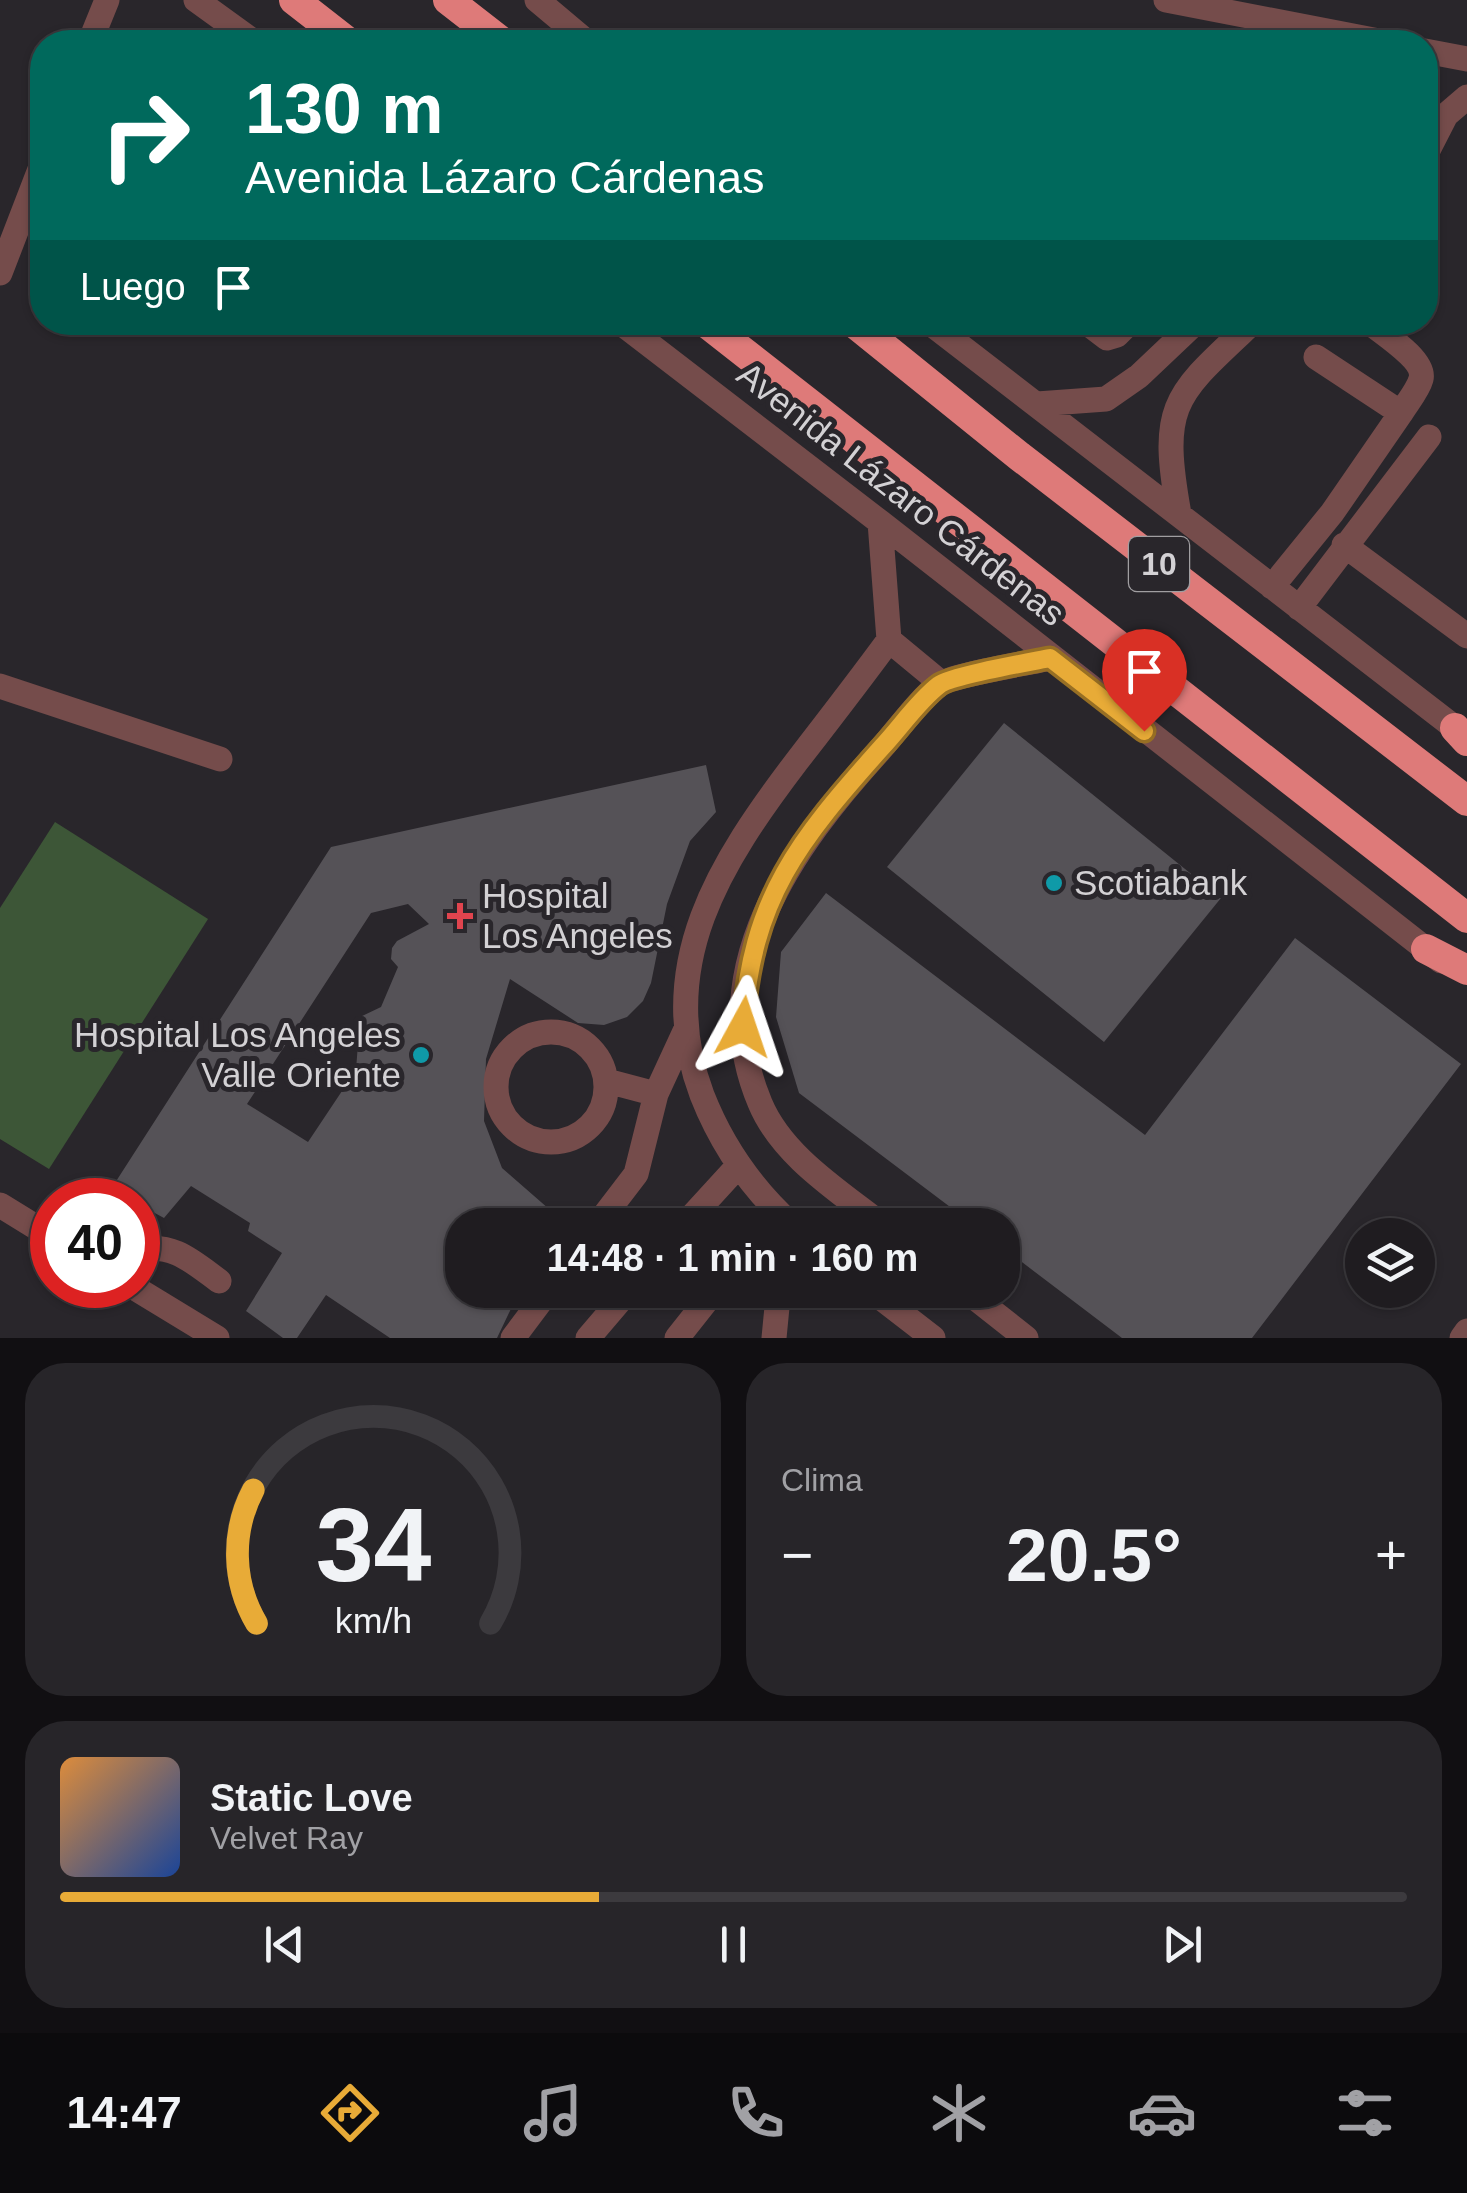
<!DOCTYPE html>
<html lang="es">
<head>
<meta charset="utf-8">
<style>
  body { margin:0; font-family:Arial,sans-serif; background:#272529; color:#f1f3f6; height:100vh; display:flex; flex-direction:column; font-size:38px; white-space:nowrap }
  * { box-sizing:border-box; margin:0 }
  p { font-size:32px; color:#a1a1a5 }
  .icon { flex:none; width:55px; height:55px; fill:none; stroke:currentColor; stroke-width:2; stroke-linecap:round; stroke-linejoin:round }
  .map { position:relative; height:1338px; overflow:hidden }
  .panel { display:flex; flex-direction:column; gap:25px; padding:25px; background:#110f12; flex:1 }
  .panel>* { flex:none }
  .hud { position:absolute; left:30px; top:30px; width:1408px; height:305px; border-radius:40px; box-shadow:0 2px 8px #0004,0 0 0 2px #3c3a3e; background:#00695c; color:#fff; overflow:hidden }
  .buttons { position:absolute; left:1345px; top:1218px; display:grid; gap:20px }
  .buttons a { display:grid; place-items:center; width:90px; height:90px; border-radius:50%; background:#1f1c20; box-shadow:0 2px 8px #0004,0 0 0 2px #3c3a3e; font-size:50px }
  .speed { position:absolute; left:30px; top:1178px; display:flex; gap:20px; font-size:50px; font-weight:700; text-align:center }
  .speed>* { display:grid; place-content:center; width:130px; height:130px; border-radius:50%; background:#1f1c20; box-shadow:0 2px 8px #0004,0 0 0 2px #3c3a3e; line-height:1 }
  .speed .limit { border:15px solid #d22; background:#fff; color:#111 }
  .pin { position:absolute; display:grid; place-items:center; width:85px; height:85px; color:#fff; margin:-102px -42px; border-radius:50% 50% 50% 0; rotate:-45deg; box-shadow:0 0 10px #0007 }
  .pin .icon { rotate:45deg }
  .me { position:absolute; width:110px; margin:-55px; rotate:5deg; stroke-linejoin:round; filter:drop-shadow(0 0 8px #0008) }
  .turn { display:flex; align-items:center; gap:35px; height:210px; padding:0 50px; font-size:45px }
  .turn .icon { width:130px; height:130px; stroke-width:2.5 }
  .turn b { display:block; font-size:70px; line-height:85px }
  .then { display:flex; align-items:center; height:95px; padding:0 50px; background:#0003; gap:20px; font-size:38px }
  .big { font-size:75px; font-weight:800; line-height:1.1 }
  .panel .widget { flex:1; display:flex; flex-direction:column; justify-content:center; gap:15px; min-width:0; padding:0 35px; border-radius:40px; background:#272529 }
  .panel .dial { align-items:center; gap:0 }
  .dial svg { height:260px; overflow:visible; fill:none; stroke:#3c3a3e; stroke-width:7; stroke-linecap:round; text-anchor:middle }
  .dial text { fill:#f1f3f6; stroke:none }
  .song { display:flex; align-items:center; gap:30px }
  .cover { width:120px; height:120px; border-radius:15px; background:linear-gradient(135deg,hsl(30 70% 55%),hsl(220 70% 35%)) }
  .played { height:10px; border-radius:5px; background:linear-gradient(90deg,#e8ab37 40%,#3c3a3e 40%) }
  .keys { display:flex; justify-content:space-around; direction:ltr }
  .heat { display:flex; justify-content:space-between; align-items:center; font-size:55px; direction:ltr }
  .panel .tiles { flex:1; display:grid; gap:25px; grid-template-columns:1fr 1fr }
  .widget:last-child { grid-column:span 2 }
  .trip { position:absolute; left:445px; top:1208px; width:575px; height:100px; border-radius:40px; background:#1f1c20; box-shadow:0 2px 8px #0004,0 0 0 2px #3c3a3e; font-weight:800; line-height:100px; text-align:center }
  .menu { display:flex; height:160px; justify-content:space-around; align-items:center; background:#0c0b0d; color:#a1a1a5 }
  .menu .icon { width:70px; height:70px }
  .menu .active { color:#e8ab37 }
  .menu b { font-size:45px; color:#f1f3f6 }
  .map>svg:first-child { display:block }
  .green { fill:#3d5637 }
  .building { fill:#555257; fill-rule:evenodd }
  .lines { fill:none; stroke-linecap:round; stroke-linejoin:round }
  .minor { stroke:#754c4b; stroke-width:25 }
  .highway { stroke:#de7a79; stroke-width:30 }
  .route-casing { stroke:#976f24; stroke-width:25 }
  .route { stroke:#e8ab37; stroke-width:18 }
  .culture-dot { fill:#0f9aa8; stroke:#29262b; stroke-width:4 }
  .health-dot { fill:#e0444e; stroke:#29262b; stroke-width:4 }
  .labels { text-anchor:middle; stroke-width:10; stroke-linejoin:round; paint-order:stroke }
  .shield { fill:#29262b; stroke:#a09ea1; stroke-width:2.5 }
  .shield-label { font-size:32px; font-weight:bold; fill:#d3d1d4 }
  .street-label { font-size:35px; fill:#d3d1d4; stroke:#29262b }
  .poi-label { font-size:35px; fill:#d3d1d4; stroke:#29262b; text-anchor:start }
</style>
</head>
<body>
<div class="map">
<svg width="1467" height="1338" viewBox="0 0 1467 1338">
  <rect width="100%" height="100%" fill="#29262b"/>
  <path class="green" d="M 55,822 L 208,919 L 49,1169 L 0,1139 L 0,908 Z"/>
  <path class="building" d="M 1004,723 L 1221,898 L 1104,1042 L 887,867 Z
    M 706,765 L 716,812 L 690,841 L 667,904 L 651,983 L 643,1001 L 627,1017 L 604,1025 L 578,1023 L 510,979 L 486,1059 L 484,1121 L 502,1168 L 549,1209 L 543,1225 L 462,1225 L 462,1290 L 520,1290 L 497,1338 L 390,1338 L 326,1295 L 297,1338 L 283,1338 L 246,1311 L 282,1253 L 248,1231 L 250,1223 L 191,1186 L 164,1218 L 138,1204 L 138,1200 L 104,1200 L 331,847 ZM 408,904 L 429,924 L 397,941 L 392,948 L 391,959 L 398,967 L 381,1007 L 360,1017 L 356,1070 L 308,1142 L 247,1104 L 371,913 Z
    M 826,893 L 1145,1135 L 1295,938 L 1461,1064 L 1252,1338 L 1122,1338 L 1002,1247 L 1002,1225 L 974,1225 L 799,1093 L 776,1017 L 781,952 Z"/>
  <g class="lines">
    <path class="minor" d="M 196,0 L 254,42
      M 537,0 L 587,42
      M 1166,0 L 1384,42
      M 90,42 L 107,0
      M 1425,51 L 1467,59
      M 1425,125 L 1446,115 L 1467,97
      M 1425,156 L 1446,115
      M 0,273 L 42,164
      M 620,322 L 880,522 L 1441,961
      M 929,322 L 1467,737
      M 1086,322 L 1107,338 L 1117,335 L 1130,322
      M 1369,322 C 1382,333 1426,360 1421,379 C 1418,390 1407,403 1401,413
      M 1037,404 L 1106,399 L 1139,376 L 1196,322
      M 1179,514 C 1159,403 1174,396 1253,322
      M 1344,545 L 1467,636
      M 1272,587 L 1332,513 L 1401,413 L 1316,357
      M 1299,608 L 1429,437
      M 889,640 L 941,683
      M 0,686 L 220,759
      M496 1087a55 55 0 1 1 110 0a55 55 0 1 1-110 0Z
      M 607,1081 L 656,1094
      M 0,1205 L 52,1237
      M 597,1225 L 636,1174 L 656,1094 L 686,1029
      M 684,1225 L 738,1166
      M 792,1225 C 751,1188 722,1146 702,1095 C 653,965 721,861 797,761 C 828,721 859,681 889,640 L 880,522
      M 882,1225 C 839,1191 782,1156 760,1103 C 703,969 793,846 879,751 C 894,734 922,696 940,684 C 952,675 1030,663 1050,658
      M 138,1250 C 172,1242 192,1261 219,1281
      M 130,1285 L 217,1338
      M 771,1290 L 777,1307 L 774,1338
      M 871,1290 L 933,1338
      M 965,1290 L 1026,1338
      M 513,1338 L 549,1290
      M 588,1338 L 629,1290
      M 677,1338 L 715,1290
      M 1462,1338 L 1467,1331"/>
    <path class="highway" d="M 294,0 L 348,42
      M 448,0 L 502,42
      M 705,322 L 1467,918
      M 853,322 L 1019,456 L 1467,801
      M 1455,728 L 1467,741
      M 1426,949 L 1467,970"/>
  </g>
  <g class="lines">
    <g class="route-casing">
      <path id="route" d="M 743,1027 C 751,898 799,840 882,747 C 900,728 918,701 939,685 C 950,676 1030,662 1050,658 L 1144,731"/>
    </g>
    <use href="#route" class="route"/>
  </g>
  <g class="culture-dot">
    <circle cx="1054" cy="883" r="10"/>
    <circle cx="421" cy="1055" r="10"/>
  </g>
  <path class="health-dot" d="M455 901h10v10h10v10h-10v10h-10v-10h-10v-10h10z"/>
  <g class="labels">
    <rect class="shield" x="1129" y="537" width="60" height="54" rx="8"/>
    <g class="shield-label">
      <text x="1159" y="575">10</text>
    </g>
    <g class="street-label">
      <text transform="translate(901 494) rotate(38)" y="12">Avenida Lázaro Cárdenas</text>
    </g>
    <g class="poi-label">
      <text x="1074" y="895">Scotiabank</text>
      <text x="482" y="908">Hospital<tspan x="482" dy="40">Los Angeles</tspan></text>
      <text x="401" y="1047" text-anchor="end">Hospital Los Angeles<tspan x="401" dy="40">Valle Oriente</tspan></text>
    </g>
  </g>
</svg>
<div class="buttons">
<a><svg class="icon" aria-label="layers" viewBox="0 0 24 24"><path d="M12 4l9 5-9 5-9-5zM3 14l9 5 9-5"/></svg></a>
</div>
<div class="speed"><div class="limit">40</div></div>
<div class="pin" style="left:1144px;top:731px;background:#d93025"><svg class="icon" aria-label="arrive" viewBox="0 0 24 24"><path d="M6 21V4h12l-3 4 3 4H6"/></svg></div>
<svg class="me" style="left:743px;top:1027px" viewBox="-20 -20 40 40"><path d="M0-17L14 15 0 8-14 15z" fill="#e8ab37" stroke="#fff" stroke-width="4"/></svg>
<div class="trip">14:48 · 1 min · 160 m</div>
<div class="hud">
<div class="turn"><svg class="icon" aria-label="right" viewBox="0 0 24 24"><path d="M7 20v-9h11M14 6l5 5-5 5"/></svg><div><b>130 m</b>Avenida Lázaro Cárdenas</div></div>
<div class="then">Luego<svg class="icon" aria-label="arrive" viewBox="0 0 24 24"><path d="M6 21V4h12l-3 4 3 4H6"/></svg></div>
</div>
</div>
<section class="panel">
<div class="tiles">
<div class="widget dial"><svg viewBox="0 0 100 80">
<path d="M14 69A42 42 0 1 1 86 69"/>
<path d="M14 69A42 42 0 0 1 13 28" stroke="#e8ab37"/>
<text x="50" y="56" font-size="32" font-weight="700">34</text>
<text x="50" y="72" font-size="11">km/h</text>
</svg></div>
<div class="widget"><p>Clima</p>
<div class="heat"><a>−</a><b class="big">20.5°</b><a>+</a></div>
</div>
<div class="widget">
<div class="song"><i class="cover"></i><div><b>Static Love</b><p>Velvet Ray</p></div></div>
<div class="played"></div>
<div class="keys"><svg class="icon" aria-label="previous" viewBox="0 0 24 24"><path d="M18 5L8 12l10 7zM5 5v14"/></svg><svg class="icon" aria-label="pause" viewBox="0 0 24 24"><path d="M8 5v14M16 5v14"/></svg><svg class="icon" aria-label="next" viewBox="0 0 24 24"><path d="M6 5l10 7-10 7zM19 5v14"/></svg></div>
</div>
</div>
</section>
<nav class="menu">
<b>14:47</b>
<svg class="icon active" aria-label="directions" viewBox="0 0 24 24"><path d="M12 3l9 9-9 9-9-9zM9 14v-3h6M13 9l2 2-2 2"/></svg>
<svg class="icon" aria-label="music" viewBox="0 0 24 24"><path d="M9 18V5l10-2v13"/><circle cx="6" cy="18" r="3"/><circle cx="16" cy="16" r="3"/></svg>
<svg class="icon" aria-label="phone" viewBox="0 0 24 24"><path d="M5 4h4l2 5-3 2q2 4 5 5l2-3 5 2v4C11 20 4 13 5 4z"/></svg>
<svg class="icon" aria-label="climate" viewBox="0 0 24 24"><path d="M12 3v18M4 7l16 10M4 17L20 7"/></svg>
<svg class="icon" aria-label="car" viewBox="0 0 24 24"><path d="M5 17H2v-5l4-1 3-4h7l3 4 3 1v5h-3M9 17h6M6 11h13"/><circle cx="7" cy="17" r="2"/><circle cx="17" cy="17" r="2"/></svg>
<svg class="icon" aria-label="filters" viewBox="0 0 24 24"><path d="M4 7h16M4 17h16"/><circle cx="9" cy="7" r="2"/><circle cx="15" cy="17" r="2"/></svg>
</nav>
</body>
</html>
